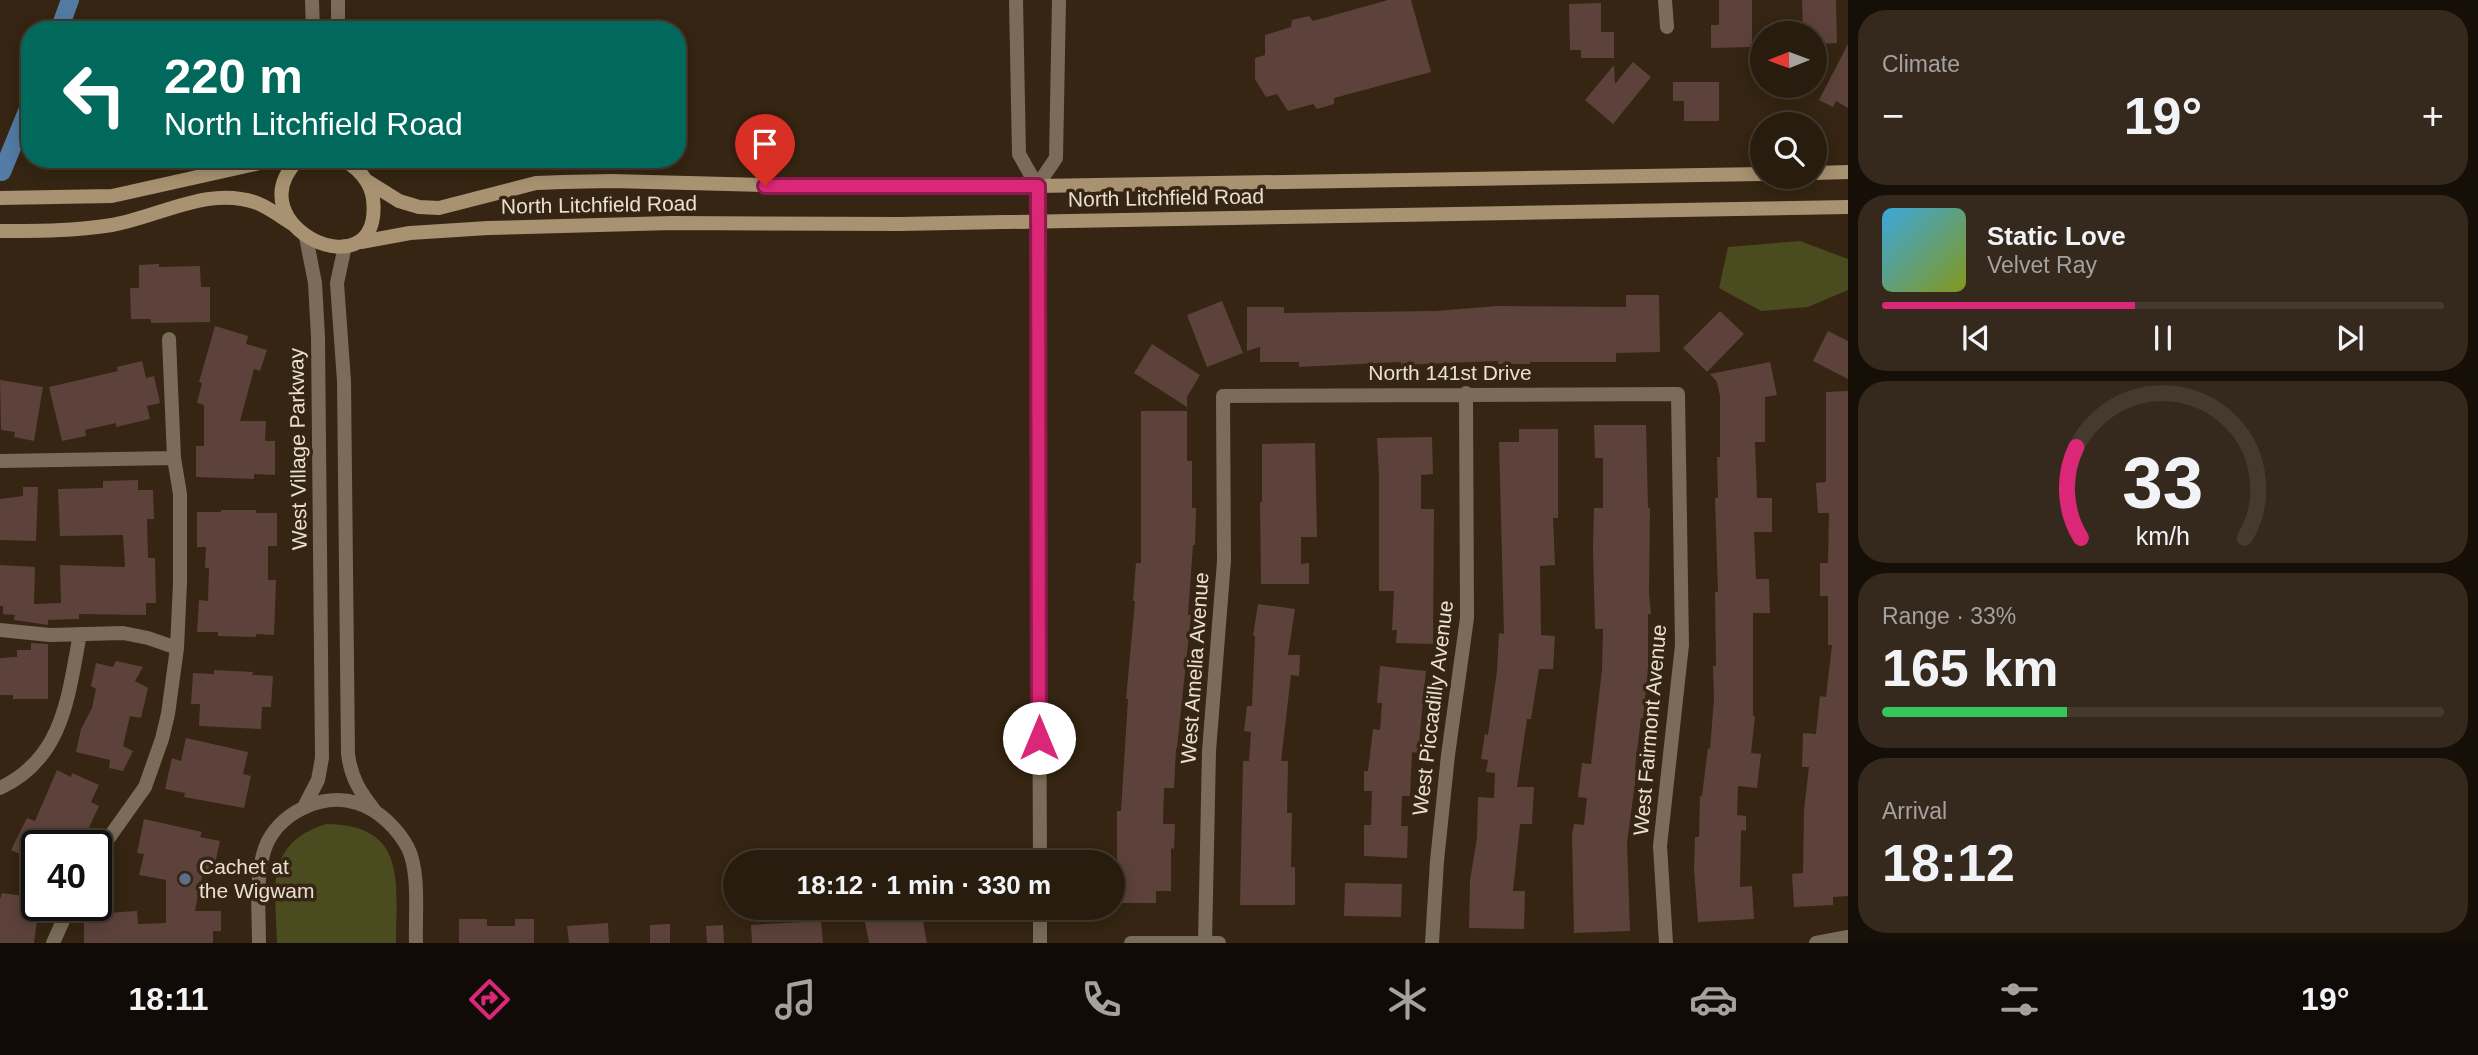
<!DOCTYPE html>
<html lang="en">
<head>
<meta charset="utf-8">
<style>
  body { margin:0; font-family:Arial,sans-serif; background:#34291c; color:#f1f3f6; height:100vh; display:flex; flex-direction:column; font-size:26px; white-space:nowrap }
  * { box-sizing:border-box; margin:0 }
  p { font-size:23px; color:#a5a19e }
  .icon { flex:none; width:38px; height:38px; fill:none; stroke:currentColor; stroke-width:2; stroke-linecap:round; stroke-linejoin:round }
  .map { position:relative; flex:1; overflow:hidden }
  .side { display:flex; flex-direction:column; gap:10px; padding:10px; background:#160f08; width:630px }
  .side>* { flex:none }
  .hud { position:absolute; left:21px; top:21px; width:665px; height:147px; border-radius:28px; box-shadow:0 4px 18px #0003,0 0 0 2px #443a2e; background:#00695c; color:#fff; overflow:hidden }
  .needle { width:46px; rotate:269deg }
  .tools { position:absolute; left:1750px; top:21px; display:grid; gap:14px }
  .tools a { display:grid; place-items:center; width:77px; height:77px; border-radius:50%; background:#281c0e; box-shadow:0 4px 18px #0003,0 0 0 2px #443a2e; font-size:35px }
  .speed { position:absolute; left:21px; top:830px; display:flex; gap:14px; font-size:35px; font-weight:700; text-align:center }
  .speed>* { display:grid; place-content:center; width:91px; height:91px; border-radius:50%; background:#281c0e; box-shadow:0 4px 18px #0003,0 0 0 2px #443a2e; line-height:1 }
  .speed .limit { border:4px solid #111; border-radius:10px; background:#fff; color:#111 }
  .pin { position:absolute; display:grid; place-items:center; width:60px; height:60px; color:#fff; margin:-72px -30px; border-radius:50% 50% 50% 0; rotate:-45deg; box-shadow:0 0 7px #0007 }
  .pin .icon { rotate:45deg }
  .me { position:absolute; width:77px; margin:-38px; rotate:0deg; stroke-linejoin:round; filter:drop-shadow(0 0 5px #0008) }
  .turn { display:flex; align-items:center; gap:24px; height:147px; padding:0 28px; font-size:32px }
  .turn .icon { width:91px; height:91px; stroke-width:2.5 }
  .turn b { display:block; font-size:49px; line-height:60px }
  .big { font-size:52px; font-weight:800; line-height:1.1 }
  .side .tile { flex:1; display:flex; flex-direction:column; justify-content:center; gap:10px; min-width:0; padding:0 24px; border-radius:28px; background:#34291c }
  .side .dial { align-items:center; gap:0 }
  .dial svg { height:182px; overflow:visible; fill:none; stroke:#443a2e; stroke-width:7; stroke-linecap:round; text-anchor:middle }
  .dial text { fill:#f1f3f6; stroke:none }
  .song { display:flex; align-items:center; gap:21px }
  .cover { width:84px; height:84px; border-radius:10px; background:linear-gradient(135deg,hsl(200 70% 55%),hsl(70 70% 35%)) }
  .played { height:7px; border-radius:4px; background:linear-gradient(90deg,#db2777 45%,#443a2e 45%) }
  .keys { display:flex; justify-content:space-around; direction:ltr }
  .heat { display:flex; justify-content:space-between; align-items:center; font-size:38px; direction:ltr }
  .charge { height:10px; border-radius:5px; background:linear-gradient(90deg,#34c759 33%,#443a2e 0) }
  .trip { position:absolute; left:723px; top:850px; width:402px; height:70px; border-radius:35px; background:#281c0e; box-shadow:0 4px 18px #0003,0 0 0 2px #443a2e; font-weight:800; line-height:70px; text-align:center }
  .tab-bar { display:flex; height:112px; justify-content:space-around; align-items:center; background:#100b06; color:#a5a19e }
  .tab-bar .icon { width:49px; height:49px }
  .tab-bar .selected { color:#db2777 }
  .tab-bar b { font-size:32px; color:#f1f3f6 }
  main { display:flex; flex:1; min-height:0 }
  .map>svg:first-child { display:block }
  .green { fill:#4a4b1f }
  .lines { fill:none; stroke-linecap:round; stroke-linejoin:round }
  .canal { stroke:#537ba4; stroke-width:18 }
  .building { fill:#5d423b }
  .minor { stroke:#7a6c58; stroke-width:14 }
  .tertiary { stroke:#7a6c58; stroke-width:14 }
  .secondary { stroke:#a89271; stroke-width:14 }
  .route-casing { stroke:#8e194d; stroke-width:18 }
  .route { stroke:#db2777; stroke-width:12 }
  .service-dot { fill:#5c6f8a; stroke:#352512; stroke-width:2.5 }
  .labels { text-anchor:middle; stroke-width:7; stroke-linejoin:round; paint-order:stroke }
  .street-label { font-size:21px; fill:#eadfd3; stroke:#352512 }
  .poi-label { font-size:21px; fill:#eadfd3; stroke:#352512; text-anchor:start }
</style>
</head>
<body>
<main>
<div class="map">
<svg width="1848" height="943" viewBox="0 0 1848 943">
  <rect width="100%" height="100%" fill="#352512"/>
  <path class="green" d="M 1800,241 L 1848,259 L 1848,290 L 1808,307 L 1761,311 L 1719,288 L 1728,247 Z
    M 326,824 C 408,825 396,882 396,943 L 277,943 C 276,889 263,844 326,824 Z"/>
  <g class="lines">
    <path class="canal" d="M 59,30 L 70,0
      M 2,172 L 30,104"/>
  </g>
  <path class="building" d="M 1388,0 L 1411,0 L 1431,72 L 1334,98 L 1334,104 L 1317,109 L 1313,104 L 1288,111 L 1277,94 L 1266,97 L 1255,79 L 1255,58 L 1265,55 L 1265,35 L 1291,27 L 1292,20 L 1309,16 L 1313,21 Z
    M 1719,0 L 1752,0 L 1752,47 L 1711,48 L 1711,25 L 1719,25 Z
    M 1802,0 L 1836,0 L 1837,43 L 1815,44 L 1815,33 L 1803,33 Z
    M 1601,3 L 1601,32 L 1614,32 L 1614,58 L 1581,58 L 1581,50 L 1570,50 L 1569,4 Z
    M 1848,44 L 1848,108 L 1836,101 L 1833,107 L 1819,100 Z
    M 1633,62 L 1651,77 L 1613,124 L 1585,100 L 1614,65 L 1615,84 Z
    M 1673,82 L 1719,82 L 1719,121 L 1684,121 L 1684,101 L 1673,101 Z
    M 159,264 L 159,267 L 200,266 L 201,287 L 210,287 L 210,322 L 151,323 L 151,319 L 131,319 L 130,288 L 139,288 L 139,265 Z
    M 1626,295 L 1659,295 L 1660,352 L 1616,353 L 1616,362 L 1530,362 L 1530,364 L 1498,364 L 1498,361 L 1401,365 L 1401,362 L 1299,367 L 1299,362 L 1260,362 L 1260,347 L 1247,351 L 1247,307 L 1284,307 L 1284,313 L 1435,311 L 1498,306 L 1626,307 Z
    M 1222,301 L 1243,353 L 1207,367 L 1187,315 Z
    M 1720,311 L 1744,334 L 1707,372 L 1683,348 Z
    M 215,326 L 248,336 L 246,344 L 267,350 L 260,371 L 254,369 L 240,421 L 266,421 L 265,441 L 275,441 L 275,475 L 254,474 L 254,479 L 196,477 L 196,446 L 204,446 L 204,405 L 197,403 L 202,383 L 199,382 Z
    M 1828,331 L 1848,341 L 1848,379 L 1813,361 Z
    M 1152,344 L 1200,375 L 1187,397 L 1187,407 L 1134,373 Z
    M 142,361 L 146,378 L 154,376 L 160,403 L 147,406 L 150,419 L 116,427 L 116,423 L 85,430 L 86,436 L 62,441 L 49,387 L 118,371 L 117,367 Z
    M 1770,362 L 1777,395 L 1765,397 L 1765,442 L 1755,442 L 1757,498 L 1772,498 L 1772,532 L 1754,532 L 1756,579 L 1769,579 L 1770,613 L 1753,613 L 1753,716 L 1755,716 L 1751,753 L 1761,754 L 1757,788 L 1738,786 L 1737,815 L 1746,816 L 1746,831 L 1741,830 L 1740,887 L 1752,886 L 1754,919 L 1698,922 L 1694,869 L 1695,837 L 1699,837 L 1700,796 L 1702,796 L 1708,748 L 1710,749 L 1714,699 L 1713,666 L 1716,666 L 1715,592 L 1718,592 L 1715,498 L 1718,498 L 1717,457 L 1720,457 L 1720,396 L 1717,382 L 1710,374 Z
    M 0,380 L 43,387 L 34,441 L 14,437 L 15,432 L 1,430 Z
    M 1848,391 L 1848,896 L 1833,897 L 1833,905 L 1794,907 L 1792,874 L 1803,873 L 1804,810 L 1809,767 L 1802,767 L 1803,733 L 1816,734 L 1820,696 L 1826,697 L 1832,645 L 1828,645 L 1828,596 L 1820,596 L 1820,563 L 1828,563 L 1829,513 L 1818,513 L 1816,483 L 1826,482 L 1826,392 Z
    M 1141,411 L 1187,411 L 1187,461 L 1192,461 L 1192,508 L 1196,508 L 1195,545 L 1193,545 L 1188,615 L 1191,615 L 1177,748 L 1176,748 L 1174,788 L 1164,788 L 1163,824 L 1175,824 L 1174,849 L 1171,848 L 1171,891 L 1156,891 L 1156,903 L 1117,903 L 1117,811 L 1121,811 L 1128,699 L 1126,699 L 1135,601 L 1133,601 L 1136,563 L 1141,563 Z
    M 1594,425 L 1646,425 L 1648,508 L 1650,508 L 1649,594 L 1651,614 L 1648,614 L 1648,671 L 1643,718 L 1641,718 L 1635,769 L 1637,769 L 1627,842 L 1630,931 L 1574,933 L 1572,835 L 1574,824 L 1584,825 L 1587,798 L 1578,797 L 1582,763 L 1591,764 L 1602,670 L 1603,629 L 1595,629 L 1593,548 L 1594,508 L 1603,508 L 1603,458 L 1595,458 Z
    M 1519,429 L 1558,429 L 1558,518 L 1553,518 L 1555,565 L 1540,566 L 1541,635 L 1555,636 L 1553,669 L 1539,669 L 1531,719 L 1527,719 L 1517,787 L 1534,787 L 1532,824 L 1520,824 L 1513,891 L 1525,891 L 1524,929 L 1469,928 L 1470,880 L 1477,838 L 1478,797 L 1494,798 L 1495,773 L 1486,772 L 1488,760 L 1481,759 L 1485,734 L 1488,735 L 1497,671 L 1499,633 L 1504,634 L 1499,442 L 1519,442 Z
    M 1432,437 L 1433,474 L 1421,475 L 1421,509 L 1434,509 L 1433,644 L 1396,643 L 1397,630 L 1392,630 L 1394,591 L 1379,591 L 1379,476 L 1377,438 Z
    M 1315,443 L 1317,537 L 1301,537 L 1301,564 L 1309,563 L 1309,584 L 1261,584 L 1260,502 L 1262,502 L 1262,444 Z
    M 138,480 L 138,490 L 153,490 L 154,519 L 147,519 L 148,558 L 155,558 L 156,603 L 146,603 L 146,615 L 79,614 L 79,619 L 48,620 L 48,625 L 14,620 L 15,615 L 3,614 L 3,606 L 0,606 L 0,565 L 35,567 L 34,604 L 61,603 L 60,565 L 125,567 L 123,535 L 60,536 L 58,489 L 103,488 L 103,481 Z
    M 23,487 L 38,487 L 36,541 L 0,540 L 0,499 L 23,496 Z
    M 221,510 L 256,510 L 256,513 L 277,513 L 277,546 L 268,546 L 268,580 L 276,580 L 274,635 L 256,634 L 256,637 L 218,636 L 218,632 L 197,632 L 199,600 L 208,601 L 209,568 L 205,568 L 206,547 L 197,547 L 197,512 L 221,512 Z
    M 1258,604 L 1295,609 L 1288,655 L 1300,655 L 1299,676 L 1291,675 L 1281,761 L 1288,761 L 1287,813 L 1292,813 L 1291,867 L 1295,867 L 1295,905 L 1240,905 L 1243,761 L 1249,761 L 1251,732 L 1244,731 L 1247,706 L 1252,706 L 1255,636 L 1253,636 Z
    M 31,643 L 48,644 L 48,699 L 13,699 L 13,695 L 0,695 L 0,658 L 17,657 L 17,650 L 31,650 Z
    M 116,661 L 143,667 L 135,681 L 148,688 L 141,718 L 130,716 L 123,746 L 133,751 L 123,771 L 109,768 L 110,760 L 76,752 L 81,729 L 92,708 L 96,689 L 91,686 L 96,663 L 113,667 Z
    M 1380,666 L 1426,671 L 1418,753 L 1412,752 L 1410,796 L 1402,796 L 1401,826 L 1408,826 L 1407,858 L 1364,856 L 1364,825 L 1371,825 L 1372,791 L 1364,791 L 1364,771 L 1368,771 L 1373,729 L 1380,730 L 1382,703 L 1377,703 Z
    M 214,670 L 253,672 L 252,675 L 273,676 L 271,707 L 262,707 L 261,729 L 199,726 L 200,704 L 191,704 L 193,673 L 214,674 Z
    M 186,738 L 248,752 L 243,774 L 251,776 L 244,808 L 184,797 L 185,793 L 165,789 L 172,758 L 181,761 Z
    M 57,770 L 71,777 L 72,773 L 99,785 L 91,802 L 99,806 L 81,845 L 37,845 L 37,862 L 11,850 L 27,818 L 35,821 Z
    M 144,819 L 202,832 L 200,837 L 220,841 L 213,873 L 203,871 L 195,911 L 221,911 L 221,931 L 213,931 L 213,943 L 84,943 L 84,922 L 106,921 L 106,913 L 137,911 L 138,924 L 166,923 L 166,880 L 139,875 L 144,854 L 137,853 Z
    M 1345,883 L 1402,884 L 1401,917 L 1344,916 Z
    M 2,893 L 31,897 L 29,911 L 38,913 L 34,943 L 0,943 L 0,899 Z
    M 902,909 L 903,914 L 921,911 L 927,943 L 869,943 L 864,917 Z
    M 459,919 L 487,919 L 487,926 L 515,926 L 515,919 L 534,919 L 534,943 L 459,943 Z
    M 821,921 L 823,943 L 752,943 L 751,925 Z
    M 608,923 L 609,943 L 569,943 L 567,926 Z
    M 670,924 L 670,943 L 650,943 L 650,925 Z
    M 723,925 L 724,943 L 707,943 L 706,926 Z"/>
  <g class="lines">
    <path class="minor" d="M 312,0 L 313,30
      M 1665,0 L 1667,27
      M 338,30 L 338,0
      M 345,246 L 337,283 L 344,381 L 348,754 C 351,778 360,792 375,811
      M 0,461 L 174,458
      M 0,630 L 50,635 L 123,633 L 148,638 L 177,648
      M 0,788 C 64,758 68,696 80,634
      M 304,807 L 318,780 L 322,758 L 318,337 L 315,283 L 306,237
      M 96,856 L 145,787 L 162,739 L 168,714 L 177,648 L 180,583 L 180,494 L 174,458 L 169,339
      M 53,943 L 70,905
      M 259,943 C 259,912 255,878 265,848 C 278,813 322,792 357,803 C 378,809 398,829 408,848 C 420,872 415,916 416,943
      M 1131,943 L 1219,943
      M 1205,943 L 1209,751 L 1224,561 L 1223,396 L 1678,394 L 1682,645 L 1660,846 L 1666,943
      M 1432,943 L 1437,861 L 1448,755 L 1467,618 L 1466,393
      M 1816,943 L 1848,937"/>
    <path class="tertiary" d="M 1016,0 L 1019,154 L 1037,186 L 1040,863
      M 1037,186 L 1056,158 L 1059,0
      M 1040,908 L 1040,943"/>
    <path class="secondary" d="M 299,159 C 231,226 384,296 373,199 C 371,182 357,166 341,159
      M 1815,173 L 1848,172
      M 367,181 L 399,201 L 419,207 L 439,208 L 536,183 L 563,182 L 612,181 L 765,185 L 1037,186 L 1762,174
      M 0,198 L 112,196 L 260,163 L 289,159
      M 0,231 C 38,231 75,231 112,225 C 159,217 209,185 257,203 C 270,208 282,218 294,225
      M 361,242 L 410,233 L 488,228 L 672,223 L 899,224 L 1848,207"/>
  </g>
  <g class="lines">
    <g class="route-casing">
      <path id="route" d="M 765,186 L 1038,186 L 1039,738"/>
    </g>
    <use href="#route" class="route"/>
  </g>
  <circle class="service-dot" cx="185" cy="879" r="7"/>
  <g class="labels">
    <g class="street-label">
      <text transform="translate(1166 198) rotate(-1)" y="7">North Litchfield Road</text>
      <text transform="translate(599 205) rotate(-1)" y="7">North Litchfield Road</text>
      <text x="1450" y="380">North 141st Drive</text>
      <text transform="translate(298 449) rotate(-91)" y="7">West Village Parkway</text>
      <text transform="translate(1195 668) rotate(-86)" y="7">West Amelia Avenue</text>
      <text transform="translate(1433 708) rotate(-83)" y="7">West Piccadilly Avenue</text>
      <text transform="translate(1650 730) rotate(-85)" y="7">West Fairmont Avenue</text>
    </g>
    <g class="poi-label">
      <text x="199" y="874">Cachet at<tspan x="199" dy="24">the Wigwam</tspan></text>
    </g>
  </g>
</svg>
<div class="tools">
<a><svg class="needle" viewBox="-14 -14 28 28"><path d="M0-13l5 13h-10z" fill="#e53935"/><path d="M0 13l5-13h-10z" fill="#a5a19e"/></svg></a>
<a><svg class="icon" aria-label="search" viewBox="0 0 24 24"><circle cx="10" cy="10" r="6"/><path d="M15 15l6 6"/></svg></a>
</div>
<div class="speed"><div class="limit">40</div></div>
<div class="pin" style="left:765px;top:186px;background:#d93025"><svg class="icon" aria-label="arrive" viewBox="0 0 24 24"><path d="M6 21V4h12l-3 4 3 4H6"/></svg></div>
<svg class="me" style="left:1039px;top:738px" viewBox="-20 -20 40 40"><circle r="19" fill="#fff"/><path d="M0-13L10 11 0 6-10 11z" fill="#db2777"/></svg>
<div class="trip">18:12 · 1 min · 330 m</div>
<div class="hud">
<div class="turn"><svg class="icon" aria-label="left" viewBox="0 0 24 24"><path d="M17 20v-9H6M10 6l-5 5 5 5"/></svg><div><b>220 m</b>North Litchfield Road</div></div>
</div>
</div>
<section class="side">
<div class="tile"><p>Climate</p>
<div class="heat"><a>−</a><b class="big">19°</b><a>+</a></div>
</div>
<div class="tile">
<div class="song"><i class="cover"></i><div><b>Static Love</b><p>Velvet Ray</p></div></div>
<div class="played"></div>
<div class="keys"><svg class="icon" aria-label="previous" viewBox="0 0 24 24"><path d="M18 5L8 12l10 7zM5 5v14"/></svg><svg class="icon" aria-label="pause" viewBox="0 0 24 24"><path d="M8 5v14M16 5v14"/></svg><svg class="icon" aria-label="next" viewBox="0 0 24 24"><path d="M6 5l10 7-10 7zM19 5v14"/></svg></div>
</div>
<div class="tile dial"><svg viewBox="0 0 100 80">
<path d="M14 69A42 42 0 1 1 86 69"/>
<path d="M14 69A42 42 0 0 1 12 29" stroke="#db2777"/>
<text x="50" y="56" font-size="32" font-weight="700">33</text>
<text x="50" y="72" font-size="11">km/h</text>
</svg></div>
<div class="tile"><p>Range · 33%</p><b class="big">165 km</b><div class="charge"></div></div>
<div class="tile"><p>Arrival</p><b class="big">18:12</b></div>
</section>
</main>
<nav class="tab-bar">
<b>18:11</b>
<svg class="icon selected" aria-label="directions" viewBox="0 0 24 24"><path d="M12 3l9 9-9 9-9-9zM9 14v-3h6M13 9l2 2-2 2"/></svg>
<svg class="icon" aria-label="music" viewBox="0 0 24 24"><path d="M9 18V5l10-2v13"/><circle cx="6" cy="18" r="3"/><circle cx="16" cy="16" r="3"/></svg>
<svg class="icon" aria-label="phone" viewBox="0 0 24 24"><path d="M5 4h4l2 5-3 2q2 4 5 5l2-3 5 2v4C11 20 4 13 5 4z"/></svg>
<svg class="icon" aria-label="climate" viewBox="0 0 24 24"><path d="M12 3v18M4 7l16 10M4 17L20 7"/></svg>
<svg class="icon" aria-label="car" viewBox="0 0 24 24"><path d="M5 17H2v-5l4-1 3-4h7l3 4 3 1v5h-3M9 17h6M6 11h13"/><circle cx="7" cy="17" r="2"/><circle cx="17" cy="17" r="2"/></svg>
<svg class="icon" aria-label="filters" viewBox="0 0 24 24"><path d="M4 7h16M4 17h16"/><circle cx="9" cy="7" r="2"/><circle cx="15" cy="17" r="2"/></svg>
<b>19°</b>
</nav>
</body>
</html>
